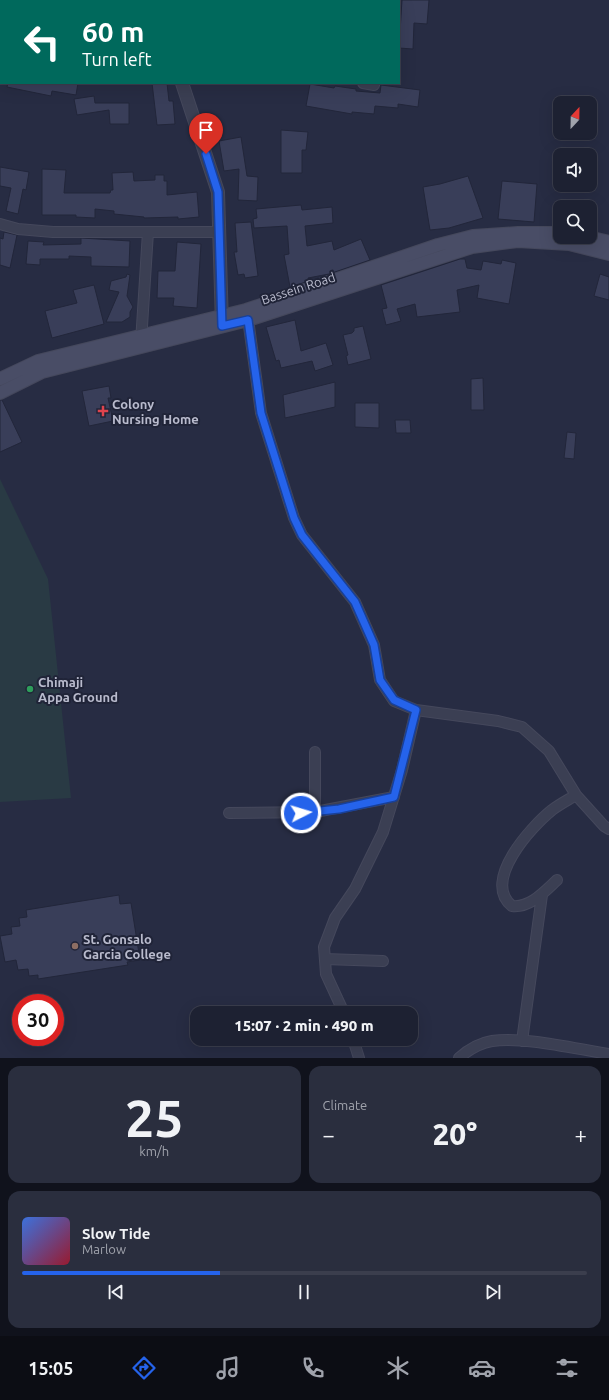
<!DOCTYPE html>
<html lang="en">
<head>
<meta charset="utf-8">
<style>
  body { margin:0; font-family:Ubuntu,sans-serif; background:#2a2e3e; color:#f1f3f6; height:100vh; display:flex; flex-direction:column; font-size:15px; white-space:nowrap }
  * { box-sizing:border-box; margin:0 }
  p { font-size:13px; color:#a0a3ac }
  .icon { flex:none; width:22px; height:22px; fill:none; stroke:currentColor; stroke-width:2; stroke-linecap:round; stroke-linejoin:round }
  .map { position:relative; height:1058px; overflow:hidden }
  .side { display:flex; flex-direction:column; gap:8px; padding:8px; background:#10121c; flex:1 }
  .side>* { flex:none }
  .guide { position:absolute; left:0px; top:0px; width:400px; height:84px; box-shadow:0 4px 16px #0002,0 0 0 1px #3b3e4d; background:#00695c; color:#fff; overflow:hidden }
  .needle { width:26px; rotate:22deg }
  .controls { position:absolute; left:553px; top:96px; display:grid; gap:8px }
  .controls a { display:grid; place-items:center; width:44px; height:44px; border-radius:8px; background:#1d2132; box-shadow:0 4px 16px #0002,0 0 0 1px #3b3e4d; font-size:20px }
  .speed { position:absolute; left:12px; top:994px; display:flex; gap:8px; font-size:20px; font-weight:700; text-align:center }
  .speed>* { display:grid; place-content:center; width:52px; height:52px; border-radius:50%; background:#1d2132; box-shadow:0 4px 16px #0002,0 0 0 1px #3b3e4d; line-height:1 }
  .speed .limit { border:6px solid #d22; background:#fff; color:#111 }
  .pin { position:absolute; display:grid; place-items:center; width:34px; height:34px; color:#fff; margin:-41px -17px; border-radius:50% 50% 50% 0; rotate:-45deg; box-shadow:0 0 4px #0007 }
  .pin .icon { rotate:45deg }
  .me { position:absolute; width:44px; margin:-22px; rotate:85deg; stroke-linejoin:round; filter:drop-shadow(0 0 3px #0008) }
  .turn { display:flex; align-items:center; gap:14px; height:84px; padding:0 16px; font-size:18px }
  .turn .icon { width:52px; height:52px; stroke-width:2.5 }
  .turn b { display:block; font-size:28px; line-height:34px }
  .big { font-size:30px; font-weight:800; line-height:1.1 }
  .side .card { flex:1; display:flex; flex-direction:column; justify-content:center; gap:6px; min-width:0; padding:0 14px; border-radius:12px; background:#2a2e3e }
  .side .dial { align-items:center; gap:0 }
  .dial b { font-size:52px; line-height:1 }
  .song { display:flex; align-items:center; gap:12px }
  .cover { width:48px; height:48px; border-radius:6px; background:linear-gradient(135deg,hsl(220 70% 55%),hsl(350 70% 35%)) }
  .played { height:4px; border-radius:2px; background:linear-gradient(90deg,#2563eb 35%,#3b3e4d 35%) }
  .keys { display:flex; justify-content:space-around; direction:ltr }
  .heat { display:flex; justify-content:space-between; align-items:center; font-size:22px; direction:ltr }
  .side .tiles { flex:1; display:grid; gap:8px; grid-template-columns:1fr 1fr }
  .card:last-child { grid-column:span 2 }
  .trip { position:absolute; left:190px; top:1006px; width:228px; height:40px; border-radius:12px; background:#1d2132; box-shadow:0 4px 16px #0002,0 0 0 1px #3b3e4d; font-weight:800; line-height:40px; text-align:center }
  .tab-bar { display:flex; height:64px; justify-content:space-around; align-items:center; background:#0c0d14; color:#a0a3ac }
  .tab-bar .icon { width:28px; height:28px }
  .tab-bar .current { color:#2563eb }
  .tab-bar b { font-size:18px; color:#f1f3f6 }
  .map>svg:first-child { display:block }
  .green { fill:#293a44 }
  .building { fill:#393e59; stroke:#22263a }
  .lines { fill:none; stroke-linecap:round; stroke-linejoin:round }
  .minor-casing { stroke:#45485c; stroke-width:12 }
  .tertiary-casing { stroke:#45485c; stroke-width:14 }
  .secondary-casing { stroke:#45485c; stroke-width:14 }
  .minor { stroke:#3b3f53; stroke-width:10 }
  .tertiary { stroke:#3b3f53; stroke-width:12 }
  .secondary { stroke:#494d66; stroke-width:12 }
  .route-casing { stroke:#184099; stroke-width:10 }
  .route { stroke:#2563eb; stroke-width:7 }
  .health-dot { fill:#e0444e; stroke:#202438; stroke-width:1.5 }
  .leisure-dot { fill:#2e9e5b; stroke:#202438; stroke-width:1.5 }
  .education-dot { fill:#8d6e63; stroke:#202438; stroke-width:1.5 }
  .labels { text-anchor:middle; stroke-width:4; stroke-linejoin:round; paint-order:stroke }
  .street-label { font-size:13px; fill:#b9bbcd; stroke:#202438 }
  .poi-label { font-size:13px; font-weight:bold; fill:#b9bbcd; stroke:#202438; text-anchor:start }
</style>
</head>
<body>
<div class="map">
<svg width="609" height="1058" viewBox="0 0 609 1058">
  <rect width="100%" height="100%" fill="#272c43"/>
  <path class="green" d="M 0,479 L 48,579 L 71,798 L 0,802 Z"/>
  <path class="building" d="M 402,0 L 429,0 L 427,24 L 414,23 L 413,49 L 399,48 Z
    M 8,83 L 78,83 L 76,95 L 52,91 L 51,96 L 7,87 Z
    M 152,83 L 167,83 L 169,101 L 173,101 L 175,124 L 157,125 Z
    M 310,84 L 334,88 L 335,86 L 356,89 L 356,91 L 380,93 L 381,85 L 420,90 L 418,107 L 398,104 L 398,108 L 375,106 L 374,114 L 352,112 L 352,114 L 306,106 Z
    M 94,96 L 95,103 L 129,103 L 129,124 L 110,124 L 109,110 L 77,115 L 74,99 Z
    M 281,130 L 308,132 L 306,150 L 302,150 L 302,173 L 281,173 Z
    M 241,137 L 247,176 L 258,177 L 257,201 L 238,200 L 239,169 L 224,171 L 219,141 Z
    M 0,167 L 29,172 L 26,190 L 23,189 L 18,214 L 6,211 L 11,188 L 0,186 Z
    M 42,169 L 66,170 L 64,193 L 110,193 L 111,190 L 113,190 L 112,173 L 133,172 L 134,181 L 155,180 L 155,175 L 164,175 L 164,181 L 167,181 L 167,195 L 197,192 L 199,217 L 178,219 L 178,217 L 144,218 L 144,217 L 114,214 L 114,211 L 95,209 L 95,218 L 76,217 L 76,215 L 42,215 Z
    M 468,176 L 483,218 L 449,228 L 430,230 L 423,187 L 440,184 Z
    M 502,181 L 537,184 L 534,222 L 498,219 Z
    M 301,205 L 302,210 L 332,207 L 333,223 L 305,226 L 307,246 L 332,241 L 334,250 L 361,239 L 370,260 L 329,274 L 308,278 L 309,281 L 290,287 L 284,255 L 289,254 L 287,226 L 254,228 L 253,219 L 257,218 L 256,209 Z
    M 251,222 L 258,276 L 245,278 L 244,274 L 238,275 L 234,252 L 237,252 L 235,223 Z
    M 4,232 L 17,235 L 10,268 L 0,265 L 0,238 L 3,239 Z
    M 81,238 L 130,241 L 129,267 L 91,266 L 91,257 L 69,256 L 69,259 L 40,259 L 40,265 L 26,264 L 28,241 L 44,242 L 43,245 L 81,244 Z
    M 177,242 L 201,244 L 197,308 L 173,306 L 174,298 L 157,298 L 158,271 L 175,271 Z
    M 460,259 L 465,259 L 467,268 L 481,270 L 483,261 L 501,264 L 502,260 L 516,263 L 509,304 L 477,298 L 479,285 L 457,290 L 460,312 L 417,317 L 415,304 L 397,309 L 401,321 L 386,325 L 382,309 L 387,308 L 381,285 Z
    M 127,274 L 130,275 L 127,296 L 133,307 L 130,312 L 130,317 L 122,322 L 106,322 L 119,292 L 109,290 L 111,281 L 126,277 Z
    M 600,274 L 609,277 L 609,300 L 594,296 Z
    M 94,285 L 104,324 L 52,338 L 45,311 L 77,303 L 73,290 Z
    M 295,320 L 301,351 L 326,343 L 333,365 L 315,371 L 312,361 L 281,368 L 279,360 L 276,361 L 266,327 Z
    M 363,326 L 371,359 L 348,365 L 346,356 L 348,355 L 343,335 L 352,333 L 354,331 L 354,328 Z
    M 483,378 L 484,410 L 471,410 L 471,379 Z
    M 335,382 L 335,407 L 285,418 L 283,395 Z
    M 109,386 L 111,398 L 108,398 L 113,421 L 89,426 L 82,391 Z
    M 0,400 L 2,400 L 22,442 L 0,452 Z
    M 355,403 L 379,403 L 379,428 L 355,427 Z
    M 395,420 L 410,420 L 411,433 L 396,433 Z
    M 567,432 L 576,433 L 574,459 L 564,458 Z
    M 119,895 L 120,904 L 131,903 L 140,960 L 127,962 L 128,965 L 38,979 L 38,975 L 29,976 L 28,969 L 18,970 L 16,960 L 5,962 L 0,936 L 12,934 L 11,927 L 20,926 L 19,918 L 27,917 L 26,910 Z"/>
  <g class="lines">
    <g class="minor-casing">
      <path id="minor" d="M 363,83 L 374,85
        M 0,224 L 18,229 L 53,232 L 219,232
        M 247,312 L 261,413 L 294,518 L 302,535 L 355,602 L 374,645 L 380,680 L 394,701 L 416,710 L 498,721 L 522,727 L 549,751 L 576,795 L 604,826 L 609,829
        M 141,342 L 148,232
        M 315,752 L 315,812
        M 229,813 L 315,812 L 394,797
        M 557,880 C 544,892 530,908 512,906 C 481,881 532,826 552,810 C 560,804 568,800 576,795
        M 325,959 L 383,961
        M 344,1013 L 326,974 L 324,947 L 335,918 L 355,889 L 383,832 L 402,770 L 416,710
        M 353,1039 L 359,1058
        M 522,1041 L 542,895
        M 459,1058 C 468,1050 480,1043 492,1041 C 523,1036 576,1049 609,1054"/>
    </g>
    <g class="tertiary-casing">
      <path id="tertiary" d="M 161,0 L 161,1
        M 182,83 L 218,192 L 222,325"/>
    </g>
    <g class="secondary-casing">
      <path id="secondary" d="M 588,237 L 609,242
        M 0,379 L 38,361 L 246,310 L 438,245 L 473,236 L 518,233 L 560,233
        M 0,393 L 42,372 L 248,320 L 472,247 L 518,241 L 569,244 L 609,254"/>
    </g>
    <use href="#minor" class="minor"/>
    <use href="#tertiary" class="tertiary"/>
    <use href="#secondary" class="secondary"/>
  </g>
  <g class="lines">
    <g class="route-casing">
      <path id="route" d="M 206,154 L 218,192 L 222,326 L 248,320 L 261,413 L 294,518 L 302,535 L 355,602 L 374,645 L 380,680 L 394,700 L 416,710 L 394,797 L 339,809 L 301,813"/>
    </g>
    <use href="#route" class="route"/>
  </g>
  <path class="health-dot" d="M101 405h4v4h4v4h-4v4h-4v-4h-4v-4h4z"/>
  <circle class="leisure-dot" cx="30" cy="689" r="4"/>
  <circle class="education-dot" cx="75" cy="946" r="4"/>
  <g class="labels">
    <g class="street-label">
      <text transform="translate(298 288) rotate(-18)" y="5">Bassein Road</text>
    </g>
    <g class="poi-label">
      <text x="112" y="409">Colony<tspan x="112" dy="15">Nursing Home</tspan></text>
      <text x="38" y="687">Chimaji<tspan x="38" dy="15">Appa Ground</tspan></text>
      <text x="83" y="944">St. Gonsalo<tspan x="83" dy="15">Garcia College</tspan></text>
    </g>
  </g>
</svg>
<div class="controls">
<a><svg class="needle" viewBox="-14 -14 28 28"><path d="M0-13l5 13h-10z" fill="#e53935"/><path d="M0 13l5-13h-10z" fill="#a0a3ac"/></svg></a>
<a><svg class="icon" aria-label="sound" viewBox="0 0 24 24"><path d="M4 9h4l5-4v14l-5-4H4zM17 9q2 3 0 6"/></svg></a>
<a><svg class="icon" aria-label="search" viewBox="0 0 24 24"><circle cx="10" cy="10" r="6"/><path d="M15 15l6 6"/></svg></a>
</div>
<div class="speed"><div class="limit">30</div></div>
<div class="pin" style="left:206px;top:154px;background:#d93025"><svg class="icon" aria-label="arrive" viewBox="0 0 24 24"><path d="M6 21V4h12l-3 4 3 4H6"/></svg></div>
<svg class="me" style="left:301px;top:813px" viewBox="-20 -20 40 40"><circle r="17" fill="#2563eb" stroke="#fff" stroke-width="3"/><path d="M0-11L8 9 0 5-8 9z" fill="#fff"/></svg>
<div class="trip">15:07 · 2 min · 490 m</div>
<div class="guide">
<div class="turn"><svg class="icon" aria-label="left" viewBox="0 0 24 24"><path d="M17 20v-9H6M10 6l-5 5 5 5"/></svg><div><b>60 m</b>Turn left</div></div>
</div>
</div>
<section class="side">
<div class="tiles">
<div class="card dial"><b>25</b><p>km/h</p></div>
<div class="card"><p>Climate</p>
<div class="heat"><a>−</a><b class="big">20°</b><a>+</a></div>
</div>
<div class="card">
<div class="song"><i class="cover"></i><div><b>Slow Tide</b><p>Marlow</p></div></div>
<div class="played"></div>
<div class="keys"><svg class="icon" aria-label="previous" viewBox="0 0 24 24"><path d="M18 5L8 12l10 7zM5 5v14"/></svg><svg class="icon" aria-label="pause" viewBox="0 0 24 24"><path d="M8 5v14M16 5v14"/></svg><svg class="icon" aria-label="next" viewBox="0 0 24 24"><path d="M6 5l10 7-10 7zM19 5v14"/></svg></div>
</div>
</div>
</section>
<nav class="tab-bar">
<b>15:05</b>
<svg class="icon current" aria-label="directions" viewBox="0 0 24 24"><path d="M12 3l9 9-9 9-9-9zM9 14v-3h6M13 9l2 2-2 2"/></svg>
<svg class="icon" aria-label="music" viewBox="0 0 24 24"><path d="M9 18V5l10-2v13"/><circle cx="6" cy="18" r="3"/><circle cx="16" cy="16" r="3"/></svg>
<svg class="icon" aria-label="phone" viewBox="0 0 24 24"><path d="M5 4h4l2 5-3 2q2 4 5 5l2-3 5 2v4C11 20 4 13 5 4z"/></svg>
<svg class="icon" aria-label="climate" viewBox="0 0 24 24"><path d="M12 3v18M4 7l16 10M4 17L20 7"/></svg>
<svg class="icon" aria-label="car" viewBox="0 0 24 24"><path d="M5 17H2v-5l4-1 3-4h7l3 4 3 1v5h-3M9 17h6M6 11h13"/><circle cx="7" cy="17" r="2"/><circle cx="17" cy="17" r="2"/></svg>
<svg class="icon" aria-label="filters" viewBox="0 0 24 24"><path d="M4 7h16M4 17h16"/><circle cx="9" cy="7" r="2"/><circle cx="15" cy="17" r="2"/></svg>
</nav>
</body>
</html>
